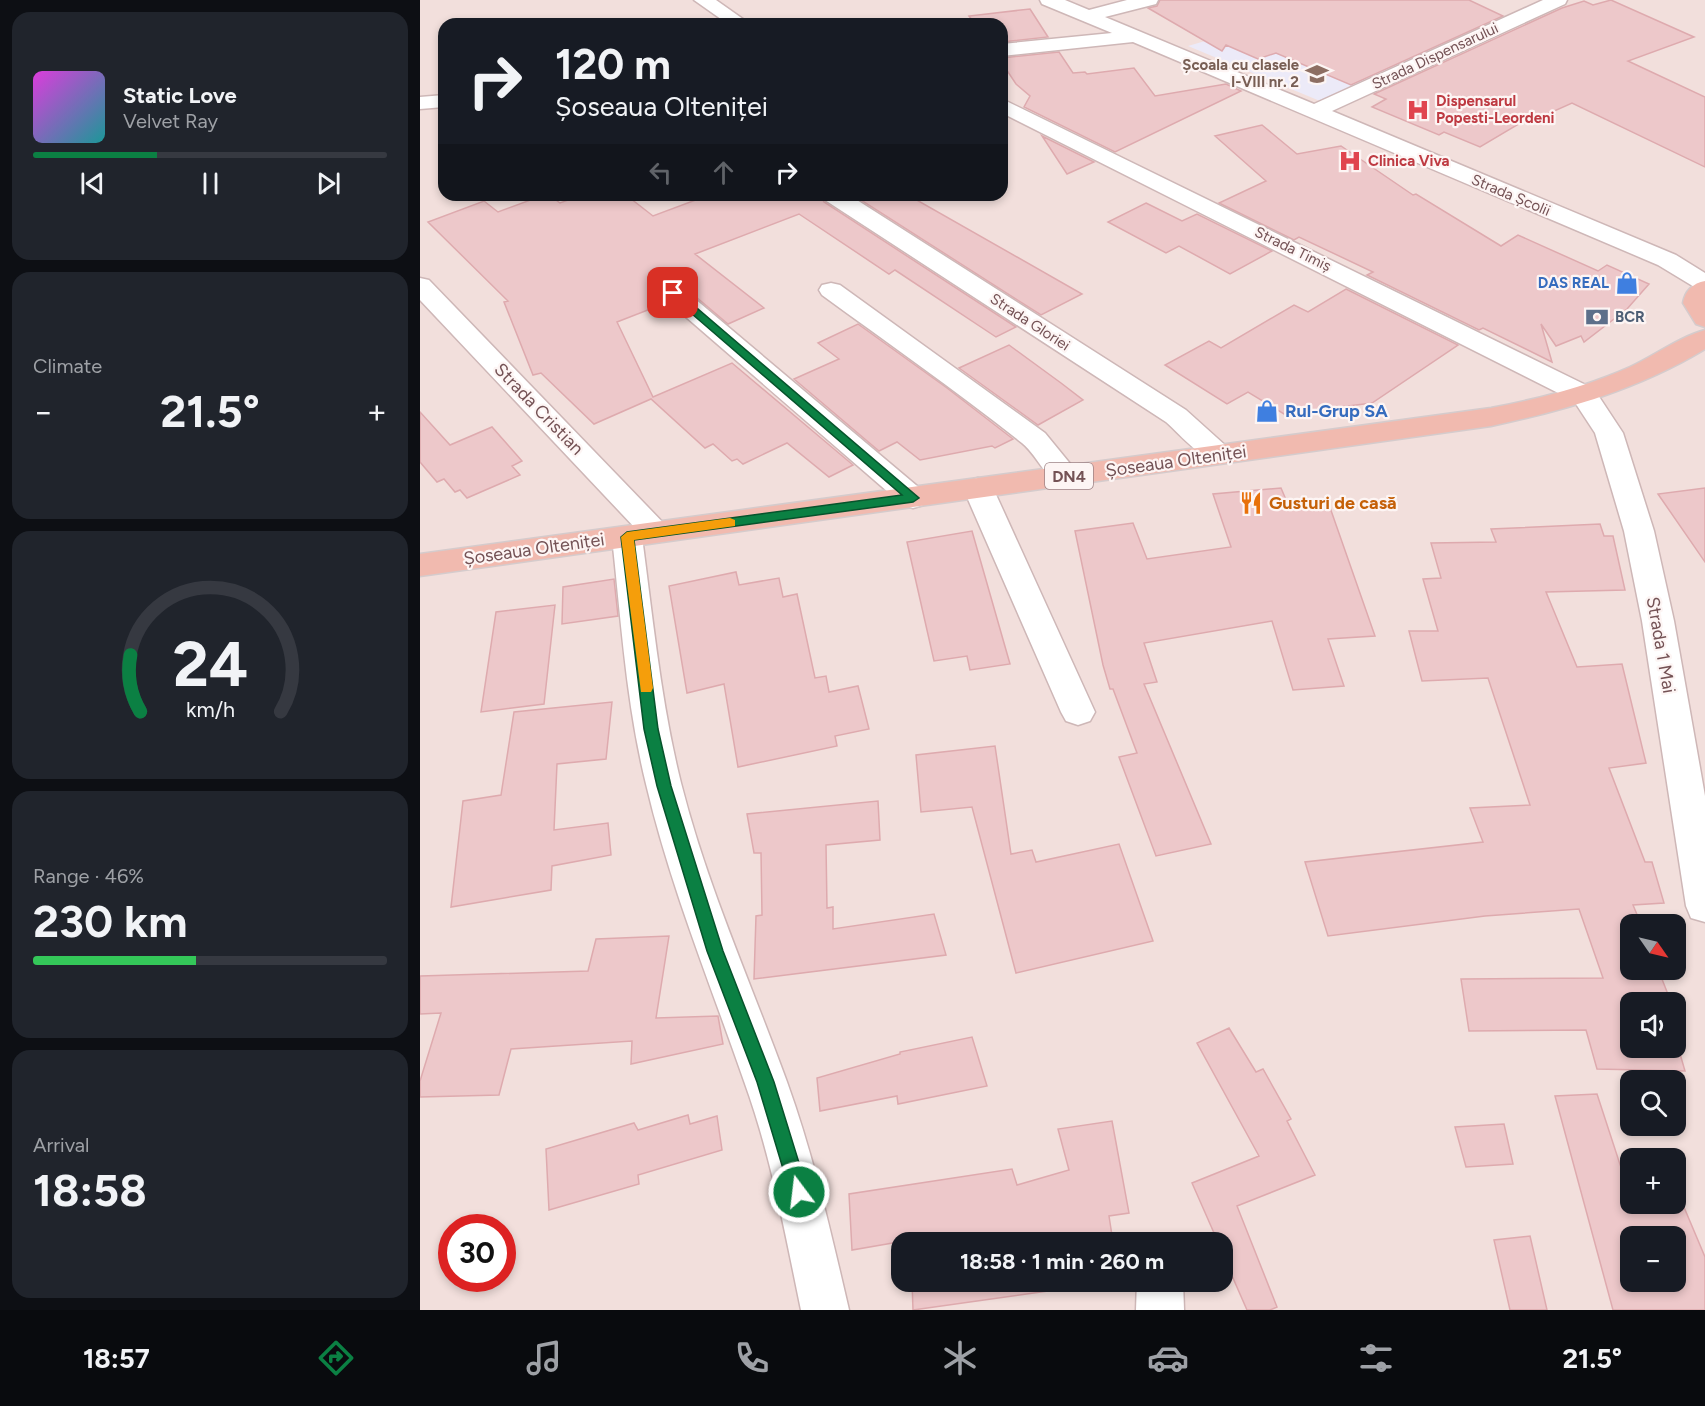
<!DOCTYPE html>
<html lang="en">
<head>
<meta charset="utf-8">
<style>
  body { margin:0; font-family:Figtree,sans-serif; background:#20242c; color:#f1f3f6; height:100vh; display:flex; flex-direction:column; font-size:22px; white-space:nowrap }
  * { box-sizing:border-box; margin:0 }
  p { font-size:20px; color:#9ea1a6 }
  .icon { flex:none; width:33px; height:33px; fill:none; stroke:currentColor; stroke-width:2; stroke-linecap:round; stroke-linejoin:round }
  .map { position:relative; flex:1; overflow:hidden }
  .details { display:flex; flex-direction:column; gap:12px; padding:12px; background:#0d0f14; width:420px }
  .details>* { flex:none }
  .banner { position:absolute; left:18px; top:18px; width:570px; height:183px; border-radius:18px; box-shadow:0 3px 9px #0003; background:#171b24; color:#f1f3f6; overflow:hidden }
  .needle { width:39px; rotate:124deg }
  .tools { position:absolute; left:1200px; top:914px; display:grid; gap:12px }
  .tools a { display:grid; place-items:center; width:66px; height:66px; border-radius:12px; background:#171b24; box-shadow:0 3px 9px #0003; font-size:30px }
  .speed { position:absolute; left:18px; top:1214px; display:flex; gap:12px; font-size:30px; font-weight:700; text-align:center }
  .speed>* { display:grid; place-content:center; width:78px; height:78px; border-radius:50%; background:#171b24; box-shadow:0 3px 9px #0003; line-height:1 }
  .speed .limit { border:9px solid #d22; background:#fff; color:#111 }
  .pin { position:absolute; display:grid; place-items:center; width:51px; height:51px; color:#fff; margin:-26px; border-radius:12px; box-shadow:0 3px 9px #0006 }
  .me { position:absolute; width:66px; margin:-33px; rotate:345deg; stroke-linejoin:round; filter:drop-shadow(0 0 4px #0008) }
  .turn { display:flex; align-items:center; gap:21px; height:126px; padding:0 18px; font-size:27px }
  .turn .icon { width:78px; height:78px; stroke-width:2.5 }
  .turn b { display:block; font-size:42px; line-height:51px }
  .lanes { display:flex; align-items:center; height:57px; padding:0 18px; background:#0003; justify-content:center; gap:30px; direction:ltr }
  .lanes .off { opacity:.35 }
  .big { font-size:45px; font-weight:700; line-height:1.1 }
  .details .widget { flex:1; display:flex; flex-direction:column; justify-content:center; gap:9px; min-width:0; padding:0 21px; border-radius:18px; background:#20242c }
  .details .dial { align-items:center; gap:0 }
  .dial svg { height:156px; overflow:visible; fill:none; stroke:#363941; stroke-width:7; stroke-linecap:round; text-anchor:middle }
  .dial text { fill:#f1f3f6; stroke:none }
  .song { display:flex; align-items:center; gap:18px }
  .cover { width:72px; height:72px; border-radius:9px; background:linear-gradient(135deg,hsl(300 70% 55%),hsl(180 70% 35%)) }
  .played { height:6px; border-radius:3px; background:linear-gradient(90deg,#0b8043 35%,#363941 35%) }
  .keys { display:flex; justify-content:space-around; direction:ltr }
  .heat { display:flex; justify-content:space-between; align-items:center; font-size:33px; direction:ltr }
  .charge { height:9px; border-radius:4px; background:linear-gradient(90deg,#34c759 46%,#363941 0) }
  .trip { position:absolute; left:471px; top:1232px; width:342px; height:60px; border-radius:18px; background:#171b24; box-shadow:0 3px 9px #0003; font-weight:700; line-height:60px; text-align:center }
  .dock { display:flex; height:96px; justify-content:space-around; align-items:center; background:#090b0e; color:#9ea1a6 }
  .dock .icon { width:42px; height:42px }
  .dock .selected { color:#0b8043 }
  .dock b { font-size:27px; color:#f1f3f6 }
  main { display:flex; flex:1; min-height:0 }
  .map>svg:first-child { display:block }
  .residential { fill:#f2dfdc; fill-rule:evenodd }
  .education { fill:#eceaf8 }
  .building { fill:#edc8ca; stroke:#deaaae; stroke-width:1.5; fill-rule:evenodd }
  .lines { fill:none; stroke-linecap:round; stroke-linejoin:round }
  .minor-casing { stroke:#ceb7b7; stroke-width:3 }
  .major-casing { stroke:#d5cbcc; stroke-width:3 }
  .minor { fill:#fff; fill-rule:evenodd }
  .major { fill:#f1baaf; fill-rule:evenodd }
  .route { fill:#0b8043; stroke:#07532c; stroke-width:1.5 }
  .slow { fill:#f59e0b }
  .labels { text-anchor:middle; stroke-width:4.5; stroke-linejoin:round; paint-order:stroke }
  .far-street-label { font-size:15px; fill:#745255; stroke:#fdf5f4 }
  .far-education-label { font-size:15px; font-weight:bold; fill:#785e54; stroke:#fdf5f4; text-anchor:end }
  .far-health-label { font-size:15px; font-weight:bold; fill:#be3a42; stroke:#fdf5f4; text-anchor:start }
  .far-shop-label { font-size:15px; font-weight:bold; fill:#366cbe; stroke:#fdf5f4; text-anchor:end }
  .far-service-label { font-size:15px; font-weight:bold; fill:#4e5e75; stroke:#fdf5f4; text-anchor:start }
  .shield { fill:#fdf5f4; stroke:#9d8385; stroke-width:1.5 }
  .shield-label { font-size:16px; font-weight:bold; fill:#745255 }
  .street-label { font-size:18px; fill:#745255; stroke:#fdf5f4 }
  .shop-label { font-size:18px; font-weight:bold; fill:#366cbe; stroke:#fdf5f4; text-anchor:start }
  .food-label { font-size:18px; font-weight:bold; fill:#c56008; stroke:#fdf5f4; text-anchor:start }
</style>
</head>
<body>
<main>
<section class="details">
<div class="widget">
<div class="song"><i class="cover"></i><div><b>Static Love</b><p>Velvet Ray</p></div></div>
<div class="played"></div>
<div class="keys"><svg class="icon" aria-label="previous" viewBox="0 0 24 24"><path d="M18 5L8 12l10 7zM5 5v14"/></svg><svg class="icon" aria-label="pause" viewBox="0 0 24 24"><path d="M8 5v14M16 5v14"/></svg><svg class="icon" aria-label="next" viewBox="0 0 24 24"><path d="M6 5l10 7-10 7zM19 5v14"/></svg></div>
</div>
<div class="widget"><p>Climate</p>
<div class="heat"><a>−</a><b class="big">21.5°</b><a>+</a></div>
</div>
<div class="widget dial"><svg viewBox="0 0 100 80">
<path d="M14 69A42 42 0 1 1 86 69"/>
<path d="M14 69A42 42 0 0 1 9 40" stroke="#0b8043"/>
<text x="50" y="56" font-size="32" font-weight="700">24</text>
<text x="50" y="72" font-size="11">km/h</text>
</svg></div>
<div class="widget"><p>Range · 46%</p><b class="big">230 km</b><div class="charge"></div></div>
<div class="widget"><p>Arrival</p><b class="big">18:58</b></div>
</section>
<div class="map">
<svg width="1285" height="1310" viewBox="0 0 1285 1310">
  <rect width="100%" height="100%" fill="#fbefed"/>
  <path class="residential" d="M 0,0 L 1285,0 L 1285,1310 L 0,1310 ZM 24,24 L 582,24 L 582,195 L 24,195 ZM 1210,924 L 1256,924 L 1256,969 L 1210,969 ZM 1210,1002 L 1256,1002 L 1256,1047 L 1210,1047 ZM 1210,1080 L 1256,1080 L 1256,1125 L 1210,1125 ZM 1210,1158 L 1256,1158 L 1256,1203 L 1210,1203 ZM 32,1227 L 82,1227 L 82,1278 L 32,1278 ZM 1210,1236 L 1256,1236 L 1256,1281 L 1210,1281 ZM 482,1242 L 802,1242 L 802,1281 L 482,1281 Z"/>
  <path class="education" d="M 926,0 L 932,0 L 1024,45 L 900,101 L 768,46 Z"/>
  <path class="building" d="M 740,0 L 1049,0 L 1083,16 L 931,85 L 856,53 L 838,59 L 806,45 L 802,51 L 728,8 L 737,6 Z
    M 1191,0 L 1274,37 L 1208,61 L 1285,97 L 1285,167 L 1152,103 L 1112,121 L 1107,119 L 1060,147 L 1024,132 L 1019,135 L 952,107 L 966,99 L 954,94 L 1142,8 L 1164,1 L 1173,5 Z
    M 610,9 L 628,37 L 582,42 L 582,24 L 555,24 L 549,16 Z
    M 639,52 L 653,73 L 665,72 L 667,74 L 714,68 L 735,96 L 806,84 L 821,91 L 695,152 L 604,107 L 610,96 L 596,84 L 582,63 L 582,58 Z
    M 842,125 L 877,154 L 921,146 L 993,195 L 996,194 L 1081,246 L 1098,235 L 1178,271 L 1187,265 L 1229,284 L 1207,309 L 1164,342 L 1161,336 L 1136,346 L 1121,324 L 1132,362 L 1063,328 L 1059,330 L 947,275 L 953,272 L 879,237 L 874,240 L 799,203 L 846,181 L 795,136 Z
    M 622,136 L 674,162 L 647,174 Z
    M 124,195 L 129,195 L 140,203 L 162,195 L 206,195 L 233,216 L 289,195 L 400,195 L 404,202 L 596,327 L 576,337 L 475,270 L 469,274 L 379,214 L 275,254 L 344,308 L 308,324 L 263,286 L 253,284 L 244,286 L 239,292 L 246,303 L 197,322 L 233,397 L 312,363 L 433,465 L 409,477 L 367,443 L 323,464 L 317,459 L 312,461 L 293,444 L 285,448 L 231,399 L 174,424 L 121,373 L 113,375 L 84,302 L 88,301 L 8,222 L 64,201 L 78,212 Z
    M 433,195 L 488,195 L 662,294 L 621,315 Z
    M 726,203 L 762,221 L 777,214 L 852,251 L 810,274 L 759,246 L 746,253 L 688,222 Z
    M 926,289 L 1038,345 L 952,403 L 864,414 L 828,392 L 807,404 L 745,365 L 789,341 L 801,348 L 874,305 L 888,312 Z
    M 438,324 L 527,388 L 593,439 L 575,448 L 572,446 L 500,460 L 477,442 L 459,451 L 374,379 L 419,359 L 398,343 Z
    M 589,345 L 641,383 L 663,400 L 618,425 L 539,368 Z
    M 0,412 L 30,445 L 72,427 L 102,461 L 92,466 L 100,475 L 47,498 L 40,490 L 35,492 L 24,479 L 17,482 L 0,462 Z
    M 861,488 L 867,502 L 907,499 L 955,636 L 908,639 L 924,686 L 873,690 L 852,621 L 724,643 L 737,682 L 724,684 L 791,844 L 736,856 L 699,757 L 717,753 L 693,689 L 690,689 L 683,665 L 655,531 L 713,523 L 727,559 L 811,547 L 793,494 Z
    M 1285,488 L 1285,562 L 1238,494 Z
    M 1180,524 L 1184,536 L 1193,536 L 1205,590 L 1126,592 L 1157,667 L 1202,664 L 1226,763 L 1189,768 L 1225,862 L 1232,862 L 1244,903 L 1213,905 L 1221,924 L 1210,924 L 1210,969 L 1238,969 L 1251,1002 L 1210,1002 L 1210,1047 L 1256,1047 L 1256,1040 L 1265,1071 L 1177,1069 L 1166,1030 L 1049,1031 L 1041,979 L 1183,978 L 1159,909 L 1065,916 L 908,936 L 885,862 L 1063,842 L 1050,808 L 1110,805 L 1068,678 L 1002,681 L 989,631 L 1018,631 L 1003,579 L 1021,578 L 1011,543 L 1076,542 L 1071,529 Z
    M 552,531 L 590,664 L 550,670 L 547,656 L 514,661 L 487,542 Z
    M 316,572 L 319,585 L 359,578 L 363,597 L 377,594 L 395,678 L 406,676 L 409,692 L 438,686 L 449,729 L 415,736 L 417,746 L 318,767 L 304,684 L 267,693 L 249,586 Z
    M 194,579 L 198,616 L 142,624 L 143,587 Z
    M 135,605 L 124,704 L 61,712 L 76,612 Z
    M 192,702 L 186,759 L 137,764 L 134,830 L 188,823 L 191,855 L 132,866 L 131,890 L 31,907 L 43,801 L 81,795 L 94,712 Z
    M 575,746 L 591,854 L 612,850 L 616,862 L 699,844 L 733,941 L 596,973 L 552,807 L 501,812 L 496,755 Z
    M 458,801 L 460,840 L 406,845 L 407,908 L 413,907 L 413,929 L 514,914 L 526,955 L 334,979 L 336,916 L 342,915 L 341,853 L 334,853 L 327,814 Z
    M 249,936 L 236,1018 L 298,1016 L 303,1044 L 211,1064 L 212,1041 L 91,1049 L 79,1095 L 0,1097 L 0,1081 L 21,1013 L 0,1014 L 0,976 L 168,971 L 176,939 Z
    M 809,1028 L 836,1072 L 843,1069 L 871,1119 L 867,1121 L 895,1175 L 817,1206 L 857,1307 L 850,1310 L 827,1310 L 802,1253 L 802,1242 L 798,1242 L 772,1183 L 839,1156 L 777,1043 Z
    M 552,1037 L 567,1086 L 478,1104 L 477,1096 L 400,1111 L 397,1078 L 480,1054 L 480,1052 Z
    M 1177,1094 L 1210,1195 L 1210,1203 L 1256,1203 L 1256,1193 L 1258,1193 L 1285,1257 L 1285,1310 L 1193,1310 L 1135,1096 ZM 1210,1236 L 1256,1236 L 1256,1281 L 1210,1281 Z
    M 268,1115 L 270,1124 L 297,1116 L 302,1150 L 218,1175 L 219,1184 L 129,1210 L 126,1149 L 214,1123 L 218,1130 Z
    M 692,1121 L 709,1213 L 689,1216 L 693,1242 L 490,1240 L 432,1250 L 429,1194 L 592,1169 L 597,1185 L 649,1170 L 638,1129 Z
    M 1084,1124 L 1093,1164 L 1046,1167 L 1035,1127 Z
    M 1110,1236 L 1127,1310 L 1090,1310 L 1074,1240 Z
    M 492,1281 L 669,1281 L 670,1285 L 493,1310 Z"/>
  <g class="lines">
    <g class="minor-casing">
      <path id="minor" d="M 274,0 L 296,0 L 330,24 L 308,24 Z
        M 620,0 L 645,0 L 669,10 L 707,0 L 738,0 L 736,4 L 685,17 L 894,104 L 1123,0 L 1147,0 L 1145,4 L 912,111 L 1256,255 L 1285,273 L 1285,290 L 1276,288 L 1238,265 L 713,42 L 582,56 L 582,44 L 692,33 L 622,4 Z
        M 24,95 L 24,107 L 0,109 L 0,97 Z
        M 582,99 L 1174,389 L 1203,433 L 1234,531 L 1254,621 L 1285,796 L 1285,922 L 1271,918 L 1266,906 L 1222,621 L 1204,531 L 1175,433 L 1154,401 L 582,113 Z
        M 402,195 L 429,195 L 766,410 L 816,455 L 812,461 C 787,468 764,438 746,422 L 405,200 Z
        M 0,278 L 9,280 L 253,533 L 249,540 C 234,544 228,541 218,531 L 222,537 C 233,619 241,703 261,783 C 287,886 331,983 367,1082 C 394,1157 411,1233 429,1310 L 381,1310 C 365,1233 351,1155 324,1081 C 290,983 250,886 226,784 C 206,703 201,619 192,537 L 196,530 L 207,527 L 217,530 L 0,300 Z
        M 411,283 L 420,285 L 625,433 L 661,477 L 656,484 C 628,491 621,458 602,443 C 538,392 469,344 402,295 L 399,290 L 402,285 Z
        M 253,286 L 262,288 L 503,491 L 508,498 L 503,505 L 493,508 L 483,505 L 244,298 L 241,293 L 244,288 Z
        M 558,478 L 568,481 L 573,488 L 675,712 L 670,721 L 658,725 L 646,721 L 641,712 L 543,488 L 548,481 Z
        M 717,1281 L 763,1281 L 764,1310 L 716,1310 Z"/>
    </g>
    <g class="major-casing">
      <path id="major" d="M 1285,281 L 1285,327 L 1276,324 L 1263,303 C 1265,291 1273,283 1285,281 Z
        M 1285,330 L 1285,349 C 1219,389 1146,410 1071,426 L 0,576 L 0,554 L 1071,408 C 1119,399 1165,387 1210,367 C 1234,356 1259,337 1285,330 Z"/>
    </g>
    <use href="#minor" class="minor"/>
    <use href="#major" class="major"/>
  </g>
  <path class="route" d="M 250,291 L 257,291 L 499,498 L 493,502 L 214,540 L 238,729 L 251,786 L 303,951 L 354,1082 L 388,1192 L 385,1199 L 379,1201 L 372,1199 L 370,1192 L 337,1082 L 287,951 L 237,786 L 224,729 L 201,537 L 207,532 L 482,495 L 250,295 Z"/>
  <path class="slow" d="M 310,518 L 315,520 L 315,526 L 214,540 L 233,688 L 231,692 L 221,692 L 201,537 L 207,532 Z"/>
  <defs>
    <g id="school-bare" transform="scale(1.8)"><path d="M0-5L7-2L0 1L-7-2ZM-4 1L0 2.5L4 1V4Q0 6-4 4Z" fill="#8d6e63" stroke="#fdf5f4" stroke-width="2.5" paint-order="stroke"/></g>
    <g id="hospital-bare" transform="scale(1.8)"><path d="M-5-5h3v3.5h4V-5h3V5h-3V1.5h-4V5h-3Z" fill="#e0444e" stroke="#fdf5f4" stroke-width="2.5" paint-order="stroke"/></g>
    <g id="shop-bare" transform="scale(1.8)"><path d="M-5-2.5h2.3a2.7 3.5 0 0 1 5.4 0H5L5.5 6h-11ZM-1.5-2.5h3a1.5 2.3 0 0 0-3 0Z" fill="#3f7fe0" stroke="#fdf5f4" stroke-width="2.5" paint-order="stroke"/></g>
    <g id="bank-bare" transform="scale(1.8)"><path d="M-6-4H6V4H-6ZM0-2.3a2.3 2.3 0 1 0 0 4.6a2.3 2.3 0 1 0 0-4.6Z" fill="#5c6f8a" stroke="#fdf5f4" stroke-width="2.5" paint-order="stroke"/></g>
    <g id="restaurant-bare" transform="scale(1.8)"><path d="M-5-6h1v4h1v-4h1v4h1v-4h1v5L-1.5 .5V6h-2V.5L-5-1ZM5-6V6H3V1.5H1.5Q1.5-4 5-6Z" fill="#e8710a" stroke="#fdf5f4" stroke-width="2.5" paint-order="stroke"/></g>
  </defs>
  <g fill-rule="evenodd">
    <use href="#school-bare" x="897" y="74"/>
    <use href="#hospital-bare" x="998" y="110"/>
    <use href="#hospital-bare" x="930" y="161"/>
    <use href="#shop-bare" x="1207" y="283"/>
    <use href="#bank-bare" x="1177" y="317"/>
    <use href="#shop-bare" x="847" y="411"/>
    <use href="#restaurant-bare" x="831" y="503"/>
  </g>
  <g class="labels">
    <g class="far-street-label">
      <text transform="translate(1015 56) rotate(-25)" y="5">Strada Dispensarului</text>
      <text transform="translate(1091 195) rotate(23)" y="5">Strada Școlii</text>
      <text transform="translate(873 249) rotate(26)" y="5">Strada Timiș</text>
      <text transform="translate(610 322) rotate(33)" y="5">Strada Gloriei</text>
    </g>
    <g class="far-education-label">
      <text x="879" y="70">Școala cu clasele<tspan x="879" dy="17">I-VIII nr. 2</tspan></text>
    </g>
    <g class="far-health-label">
      <text x="1016" y="106">Dispensarul<tspan x="1016" dy="17">Popesti-Leordeni</tspan></text>
      <text x="948" y="166">Clinica Viva</text>
    </g>
    <g class="far-shop-label">
      <text x="1189" y="288">DAS REAL</text>
    </g>
    <g class="far-service-label">
      <text x="1195" y="322">BCR</text>
    </g>
    <rect class="shield" x="625" y="463" width="48" height="26" rx="4.5"/>
    <g class="shield-label">
      <text x="649" y="482">DN4</text>
    </g>
    <g class="street-label">
      <text transform="translate(119 409) rotate(46)" y="6">Strada Cristian</text>
      <text transform="translate(756 461) rotate(-8)" y="6">Șoseaua Olteniței</text>
      <text transform="translate(114 549) rotate(-8)" y="6">Șoseaua Olteniței</text>
      <text transform="translate(1241 645) rotate(80)" y="6">Strada 1 Mai</text>
    </g>
    <g class="shop-label">
      <text x="865" y="417">Rul-Grup SA</text>
    </g>
    <g class="food-label">
      <text x="849" y="509">Gusturi de casă</text>
    </g>
  </g>
</svg>
<div class="tools">
<a><svg class="needle" viewBox="-14 -14 28 28"><path d="M0-13l5 13h-10z" fill="#e53935"/><path d="M0 13l5-13h-10z" fill="#9ea1a6"/></svg></a>
<a><svg class="icon" aria-label="sound" viewBox="0 0 24 24"><path d="M4 9h4l5-4v14l-5-4H4zM17 9q2 3 0 6"/></svg></a>
<a><svg class="icon" aria-label="search" viewBox="0 0 24 24"><circle cx="10" cy="10" r="6"/><path d="M15 15l6 6"/></svg></a>
<a>+</a>
<a>−</a>
</div>
<div class="speed"><div class="limit">30</div></div>
<div class="pin" style="left:253px;top:293px;background:#d93025"><svg class="icon" aria-label="arrive" viewBox="0 0 24 24"><path d="M6 21V4h12l-3 4 3 4H6"/></svg></div>
<svg class="me" style="left:379px;top:1192px" viewBox="-20 -20 40 40"><circle r="17" fill="#0b8043" stroke="#fff" stroke-width="3"/><path d="M0-11L8 9 0 5-8 9z" fill="#fff"/></svg>
<div class="trip">18:58 · 1 min · 260 m</div>
<div class="banner">
<div class="turn"><svg class="icon" aria-label="right" viewBox="0 0 24 24"><path d="M7 20v-9h11M14 6l5 5-5 5"/></svg><div><b>120 m</b>Șoseaua Olteniței</div></div>
<div class="lanes"><svg class="icon off" aria-label="left" viewBox="0 0 24 24"><path d="M17 20v-9H6M10 6l-5 5 5 5"/></svg><svg class="icon off" aria-label="ahead" viewBox="0 0 24 24"><path d="M12 20V5M6 11l6-6 6 6"/></svg><svg class="icon" aria-label="right" viewBox="0 0 24 24"><path d="M7 20v-9h11M14 6l5 5-5 5"/></svg></div>
</div>
</div>
</main>
<nav class="dock">
<b>18:57</b>
<svg class="icon selected" aria-label="directions" viewBox="0 0 24 24"><path d="M12 3l9 9-9 9-9-9zM9 14v-3h6M13 9l2 2-2 2"/></svg>
<svg class="icon" aria-label="music" viewBox="0 0 24 24"><path d="M9 18V5l10-2v13"/><circle cx="6" cy="18" r="3"/><circle cx="16" cy="16" r="3"/></svg>
<svg class="icon" aria-label="phone" viewBox="0 0 24 24"><path d="M5 4h4l2 5-3 2q2 4 5 5l2-3 5 2v4C11 20 4 13 5 4z"/></svg>
<svg class="icon" aria-label="climate" viewBox="0 0 24 24"><path d="M12 3v18M4 7l16 10M4 17L20 7"/></svg>
<svg class="icon" aria-label="car" viewBox="0 0 24 24"><path d="M5 17H2v-5l4-1 3-4h7l3 4 3 1v5h-3M9 17h6M6 11h13"/><circle cx="7" cy="17" r="2"/><circle cx="17" cy="17" r="2"/></svg>
<svg class="icon" aria-label="filters" viewBox="0 0 24 24"><path d="M4 7h16M4 17h16"/><circle cx="9" cy="7" r="2"/><circle cx="15" cy="17" r="2"/></svg>
<b>21.5°</b>
</nav>
</body>
</html>
